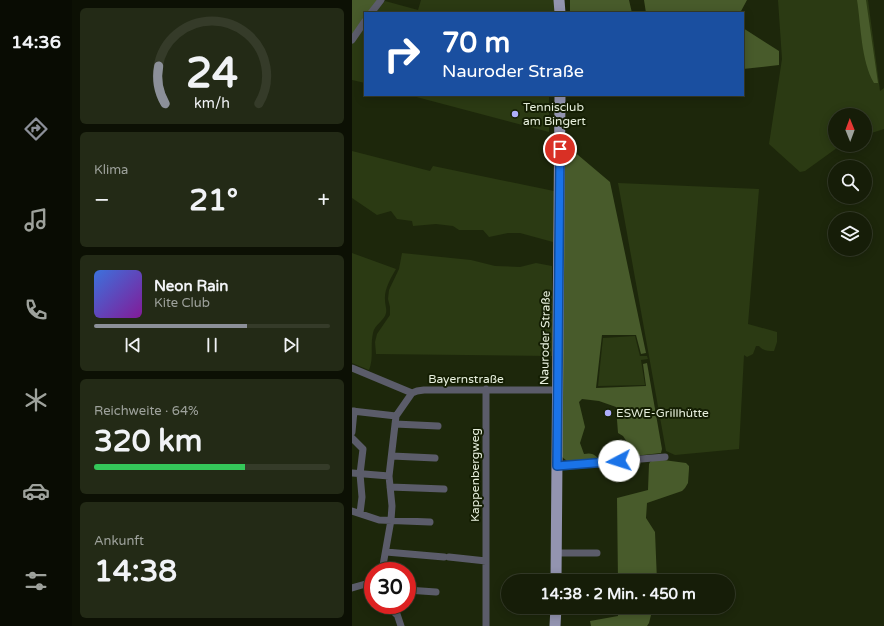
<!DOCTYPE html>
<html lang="de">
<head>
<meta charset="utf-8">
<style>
  body { margin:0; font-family:"Varela Round",sans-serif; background:#232a16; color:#f1f3f6; height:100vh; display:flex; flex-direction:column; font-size:15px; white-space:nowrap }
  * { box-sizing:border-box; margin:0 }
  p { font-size:13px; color:#9ea29c }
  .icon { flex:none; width:22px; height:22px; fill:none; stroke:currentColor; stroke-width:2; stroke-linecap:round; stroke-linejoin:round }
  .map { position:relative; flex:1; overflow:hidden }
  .details { display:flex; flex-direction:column; gap:8px; padding:8px; background:#0c1004; width:280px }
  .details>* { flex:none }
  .banner { position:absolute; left:12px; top:12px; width:380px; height:84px; border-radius:0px; box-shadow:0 2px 10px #0003,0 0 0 1px #353b29; background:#1a4fa0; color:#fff; overflow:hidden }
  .needle { width:26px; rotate:359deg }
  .buttons { position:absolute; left:476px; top:108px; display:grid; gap:8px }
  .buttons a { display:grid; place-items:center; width:44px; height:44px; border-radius:50%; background:#161d08; box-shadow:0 2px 10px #0003,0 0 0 1px #353b29; font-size:20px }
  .speed { position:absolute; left:12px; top:562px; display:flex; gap:8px; font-size:20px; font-weight:700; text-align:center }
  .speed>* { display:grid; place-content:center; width:52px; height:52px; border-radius:50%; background:#161d08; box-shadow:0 2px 10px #0003,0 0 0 1px #353b29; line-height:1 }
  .speed .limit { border:6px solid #d22; background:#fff; color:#111 }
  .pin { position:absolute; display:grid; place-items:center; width:34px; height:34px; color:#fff; margin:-17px; border:2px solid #fff; border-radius:50%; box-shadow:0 1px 4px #0007 }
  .me { position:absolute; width:44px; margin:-22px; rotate:265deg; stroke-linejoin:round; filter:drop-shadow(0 0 3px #0008) }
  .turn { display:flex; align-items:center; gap:14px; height:84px; padding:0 12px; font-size:18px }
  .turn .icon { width:52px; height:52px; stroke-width:2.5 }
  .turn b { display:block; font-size:28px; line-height:34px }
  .big { font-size:30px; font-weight:800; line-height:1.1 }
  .details .card { flex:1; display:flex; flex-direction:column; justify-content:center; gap:6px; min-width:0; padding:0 14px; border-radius:6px; background:#232a16 }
  .details .dial { align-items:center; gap:0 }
  .dial svg { height:104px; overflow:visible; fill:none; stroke:#353b29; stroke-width:7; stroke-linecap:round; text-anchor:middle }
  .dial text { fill:#f1f3f6; stroke:none }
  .song { display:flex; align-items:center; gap:12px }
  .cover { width:48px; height:48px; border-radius:6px; background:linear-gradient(135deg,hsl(220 70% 55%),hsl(290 70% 35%)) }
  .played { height:4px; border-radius:2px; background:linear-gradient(90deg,#8c9099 65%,#353b29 65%) }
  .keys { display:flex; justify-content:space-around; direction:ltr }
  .heat { display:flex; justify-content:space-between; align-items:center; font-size:22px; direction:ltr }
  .charge { height:6px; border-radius:3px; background:linear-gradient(90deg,#34c759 64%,#353b29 0) }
  .trip { position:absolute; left:149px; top:574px; width:234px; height:40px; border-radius:20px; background:#161d08; box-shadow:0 2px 10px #0003,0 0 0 1px #353b29; font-weight:800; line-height:40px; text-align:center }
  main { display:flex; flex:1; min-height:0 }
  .tabs { display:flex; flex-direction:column; width:72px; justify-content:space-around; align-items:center; background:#090c03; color:#9ea29c }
  .tabs .icon { width:28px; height:28px }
  .tabs .current { color:#8c9099 }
  .tabs b { font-size:18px; color:#f1f3f6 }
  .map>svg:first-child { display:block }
  .green { fill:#2b3a13 }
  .forest { fill:#485b2b }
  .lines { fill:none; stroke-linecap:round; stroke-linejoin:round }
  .minor { stroke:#5b5c6a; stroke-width:7 }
  .primary { stroke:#9394b0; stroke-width:11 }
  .route-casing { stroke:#114b97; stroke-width:10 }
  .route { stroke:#1a73e8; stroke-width:7 }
  .poi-dot { fill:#aeaefb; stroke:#141e03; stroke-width:1.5 }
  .labels { text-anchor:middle; stroke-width:4; stroke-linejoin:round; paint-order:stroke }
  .poi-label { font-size:12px; fill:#e7efdd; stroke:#141e03; text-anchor:start }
  .street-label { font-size:12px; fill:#e7efdd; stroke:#141e03 }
</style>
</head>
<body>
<main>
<nav class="tabs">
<b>14:36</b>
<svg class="icon current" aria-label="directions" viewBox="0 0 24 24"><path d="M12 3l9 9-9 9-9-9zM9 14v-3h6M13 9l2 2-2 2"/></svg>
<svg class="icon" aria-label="music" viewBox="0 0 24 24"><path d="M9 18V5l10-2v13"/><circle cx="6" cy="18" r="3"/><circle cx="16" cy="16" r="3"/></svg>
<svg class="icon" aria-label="phone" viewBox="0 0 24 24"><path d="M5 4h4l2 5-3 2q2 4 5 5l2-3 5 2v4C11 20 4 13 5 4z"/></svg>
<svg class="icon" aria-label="climate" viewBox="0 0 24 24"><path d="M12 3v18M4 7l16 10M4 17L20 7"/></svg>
<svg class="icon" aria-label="car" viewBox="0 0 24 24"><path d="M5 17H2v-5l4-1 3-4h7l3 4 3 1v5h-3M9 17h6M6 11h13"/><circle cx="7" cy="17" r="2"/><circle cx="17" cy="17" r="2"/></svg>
<svg class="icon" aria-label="filters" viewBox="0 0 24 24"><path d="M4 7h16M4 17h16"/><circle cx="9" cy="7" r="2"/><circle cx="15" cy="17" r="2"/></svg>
</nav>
<section class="details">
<div class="card dial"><svg viewBox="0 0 100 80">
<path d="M14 69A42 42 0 1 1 86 69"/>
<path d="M14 69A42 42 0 0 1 9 40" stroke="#8c9099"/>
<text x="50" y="56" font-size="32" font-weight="700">24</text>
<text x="50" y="72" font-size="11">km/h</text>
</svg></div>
<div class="card"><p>Klima</p>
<div class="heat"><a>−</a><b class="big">21°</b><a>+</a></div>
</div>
<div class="card">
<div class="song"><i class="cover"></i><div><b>Neon Rain</b><p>Kite Club</p></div></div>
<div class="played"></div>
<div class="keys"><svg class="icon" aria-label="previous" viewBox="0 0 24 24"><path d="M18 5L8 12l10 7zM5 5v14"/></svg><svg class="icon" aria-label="pause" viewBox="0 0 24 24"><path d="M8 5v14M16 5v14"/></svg><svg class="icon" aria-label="next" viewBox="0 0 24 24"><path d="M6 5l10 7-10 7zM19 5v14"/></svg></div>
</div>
<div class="card"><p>Reichweite · 64%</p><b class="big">320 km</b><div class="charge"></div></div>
<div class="card"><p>Ankunft</p><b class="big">14:38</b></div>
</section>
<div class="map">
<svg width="532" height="626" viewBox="0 0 532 626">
  <rect width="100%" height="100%" fill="#1d270b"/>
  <path class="green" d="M 69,0 L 202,0 L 202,13 L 23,13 L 33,1 L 66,10 Z
    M 426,0 L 516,0 L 528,91 L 532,88 L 532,129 L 513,135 L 513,115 L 483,115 L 483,145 L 489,145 L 453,171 L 448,172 L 417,144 L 430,59 Z
    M 13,27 L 13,83 L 0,80 L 0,44 Z
    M 57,95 L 197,95 L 197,132 Z
    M 0,151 L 78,171 L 81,166 L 202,191 L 201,242 L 168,233 L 156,233 L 137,237 L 131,230 L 107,230 L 101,226 L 84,224 L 61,226 L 60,221 L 45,219 L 39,211 L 25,215 L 0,198 Z
    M 266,183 L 407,189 L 396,324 L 425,332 L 425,342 L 422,351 C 416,351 411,351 407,346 L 404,346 L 401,354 L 395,357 L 392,355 L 387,449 L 323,455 L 314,451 Z
    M 0,253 L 44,269 C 39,278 32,289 33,300 C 33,305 35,309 34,313 C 33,320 22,325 21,333 C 18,346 22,358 17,370 L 0,363 Z
    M 50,253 L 119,260 L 143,266 L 168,267 L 184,263 L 200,266 L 201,333 L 200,356 L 24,354 L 23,342 L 25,334 L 38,315 L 38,307 L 36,299 L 37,290 L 47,269 Z
    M 283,336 L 288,356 L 295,356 L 296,359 L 289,360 L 293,385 L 246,386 L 251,338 Z"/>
  <path class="forest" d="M 0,0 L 26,0 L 16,13 L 13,13 L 13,17 L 0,36 Z
    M 218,0 L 277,0 L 280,13 L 218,13 Z
    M 292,0 L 395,0 L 388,13 L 294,13 Z
    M 505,0 L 514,0 L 526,83 L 522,83 C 509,61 509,25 505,0 Z
    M 391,28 L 427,51 L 427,65 L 391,69 Z
    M 213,144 L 258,182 L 294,353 L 289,354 L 284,335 L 250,335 L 244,388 L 294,386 L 291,364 L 295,363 L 310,449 L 309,453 L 255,459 L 252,454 L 253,452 L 279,448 L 271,436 L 266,433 L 264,407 L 247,401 L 230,399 L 227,402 L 233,427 L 228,443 L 232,454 C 237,453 241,453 245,457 L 245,459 L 215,461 L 210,457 Z
    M 304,459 L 334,463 L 337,466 L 337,469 L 336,483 L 333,488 L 330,491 L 295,503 L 294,518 L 303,532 L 305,581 L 266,581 L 265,498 L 296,490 L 297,464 L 298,462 Z
    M 266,607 L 301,607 L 297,623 L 295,626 L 239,626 L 238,621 L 266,616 Z"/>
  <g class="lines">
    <path class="minor" d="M 19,13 L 29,0
      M 0,40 L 13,21
      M 0,368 L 60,393
      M 134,389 L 134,626
      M 0,411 L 44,416
      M 43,424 L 86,426
      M 0,432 L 2,411
      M 0,438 L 11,449 L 8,474 L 10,497 L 8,513
      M 40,456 L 83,458
      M 205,466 L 313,457
      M 0,473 L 37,476
      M 38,487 L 92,489
      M 0,511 L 27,520 L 78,522
      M 34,552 L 92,557
      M 205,553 L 245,553
      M 97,557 L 134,561
      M 30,571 L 39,520 L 40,506 L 37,476 L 44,416 L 60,393 L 65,391 L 72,390 L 205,390
      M 21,579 L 17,585 L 18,590 L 21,594
      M 0,588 L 17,583
      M 55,590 L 84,592
      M 35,605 L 44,614
      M 42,605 L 49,626"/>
    <path class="primary" d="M 207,0 L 208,13
      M 204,581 L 208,95
      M 203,626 L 204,607"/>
  </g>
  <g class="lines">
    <g class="route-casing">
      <path id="route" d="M 208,149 L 205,466 L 267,461"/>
    </g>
    <use href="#route" class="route"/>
  </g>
  <g class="poi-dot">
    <circle cx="163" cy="114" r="4"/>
    <circle cx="256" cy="413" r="4"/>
  </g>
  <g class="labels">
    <g class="poi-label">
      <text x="171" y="111">Tennisclub<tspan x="171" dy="14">am Bingert</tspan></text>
      <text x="264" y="417">ESWE-Grillhütte</text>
    </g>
    <g class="street-label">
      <text transform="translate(193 338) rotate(-89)" y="4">Nauroder Straße</text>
      <text x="114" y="383">Bayernstraße</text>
      <text transform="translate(123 475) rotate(-90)" y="4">Kappenbergweg</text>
    </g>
  </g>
</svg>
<div class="buttons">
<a><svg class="needle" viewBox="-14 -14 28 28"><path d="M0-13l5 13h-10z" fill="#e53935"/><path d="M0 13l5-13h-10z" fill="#9ea29c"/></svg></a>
<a><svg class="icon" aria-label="search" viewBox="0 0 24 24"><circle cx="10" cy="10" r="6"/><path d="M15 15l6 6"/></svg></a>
<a><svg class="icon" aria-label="layers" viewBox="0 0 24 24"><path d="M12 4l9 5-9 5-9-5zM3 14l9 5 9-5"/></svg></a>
</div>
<div class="speed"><div class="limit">30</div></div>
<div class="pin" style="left:208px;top:149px;background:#d93025"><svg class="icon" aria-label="arrive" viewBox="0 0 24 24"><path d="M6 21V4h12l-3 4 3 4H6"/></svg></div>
<svg class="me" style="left:267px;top:461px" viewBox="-20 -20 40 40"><circle r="19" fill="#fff"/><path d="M0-13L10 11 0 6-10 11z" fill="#1a73e8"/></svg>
<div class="trip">14:38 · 2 Min. · 450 m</div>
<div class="banner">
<div class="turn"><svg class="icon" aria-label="right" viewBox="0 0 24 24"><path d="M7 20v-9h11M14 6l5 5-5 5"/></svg><div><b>70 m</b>Nauroder Straße</div></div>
</div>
</div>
</main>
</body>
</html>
